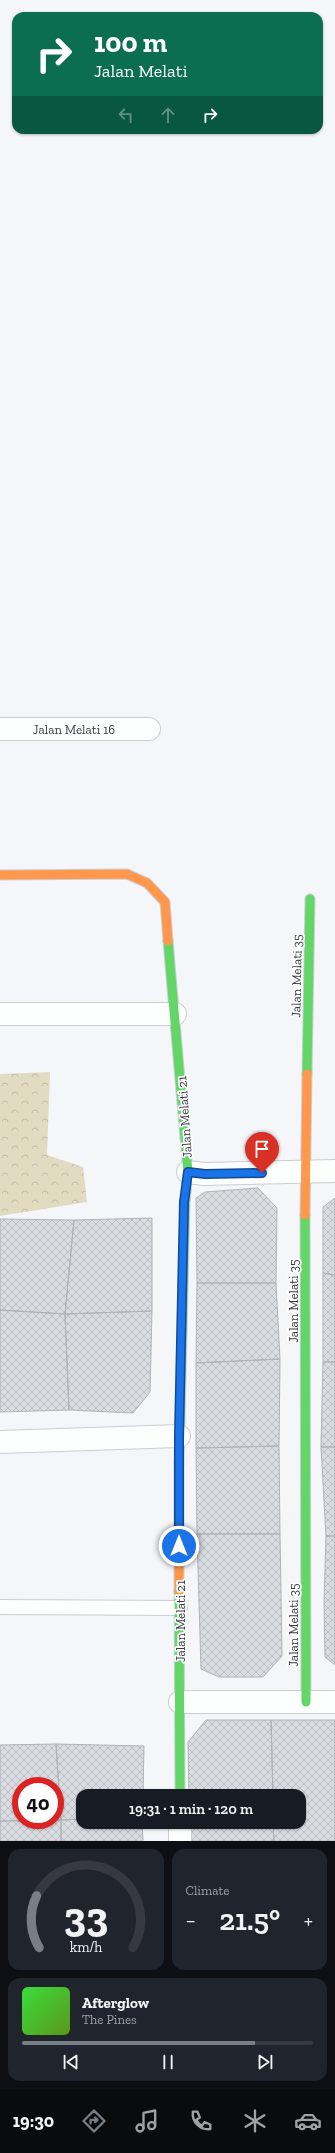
<!DOCTYPE html>
<html lang="en">
<head>
<meta charset="utf-8">
<style>
  body { margin:0; font-family:"Zilla Slab",serif; background:#20242c; color:#f1f3f6; height:100vh; display:flex; flex-direction:column; font-size:15px; white-space:nowrap }
  * { box-sizing:border-box; margin:0 }
  p { font-size:13px; color:#9ea1a6 }
  .icon { flex:none; width:22px; height:22px; fill:none; stroke:currentColor; stroke-width:2; stroke-linecap:round; stroke-linejoin:round }
  .map { position:relative; height:1841px; overflow:hidden }
  .drawer { display:flex; flex-direction:column; gap:8px; padding:8px; background:#0d0f14; flex:1 }
  .drawer>* { flex:none }
  .top-card { position:absolute; left:12px; top:12px; width:311px; height:122px; border-radius:12px; box-shadow:0 1px 3px #0004; background:#0b6e4f; color:#fff; overflow:hidden }
  .speed { position:absolute; left:12px; top:1777px; display:flex; gap:8px; font-size:20px; font-weight:700; text-align:center }
  .speed>* { display:grid; place-content:center; width:52px; height:52px; border-radius:50%; background:#171b24; box-shadow:0 1px 3px #0004; line-height:1 }
  .speed .limit { border:6px solid #d22; background:#fff; color:#111 }
  .pin { position:absolute; display:grid; place-items:center; width:34px; height:34px; color:#fff; margin:-41px -17px; border-radius:50% 50% 50% 0; rotate:-45deg; box-shadow:0 0 4px #0007 }
  .pin .icon { rotate:45deg }
  .me { position:absolute; width:44px; margin:-22px; rotate:0deg; stroke-linejoin:round; filter:drop-shadow(0 0 3px #0008) }
  .turn { display:flex; align-items:center; gap:14px; height:84px; padding:0 16px; font-size:18px }
  .turn .icon { width:52px; height:52px; stroke-width:2.5 }
  .turn b { display:block; font-size:28px; line-height:34px }
  .lanes { display:flex; align-items:center; height:38px; padding:0 16px; background:#0003; justify-content:center; gap:20px; direction:ltr }
  .lanes .off { opacity:.35 }
  .big { font-size:30px; font-weight:600; line-height:1.1 }
  .drawer .widget { flex:1; display:flex; flex-direction:column; justify-content:center; gap:6px; min-width:0; padding:0 14px; border-radius:12px; background:#20242c }
  .drawer .dial { align-items:center; gap:0 }
  .dial svg { height:104px; overflow:visible; fill:none; stroke:#363941; stroke-width:7; stroke-linecap:round; text-anchor:middle }
  .dial text { fill:#f1f3f6; stroke:none }
  .song { display:flex; align-items:center; gap:12px }
  .cover { width:48px; height:48px; border-radius:6px; background:linear-gradient(135deg,hsl(120 70% 55%),hsl(90 70% 35%)) }
  .played { height:4px; border-radius:2px; background:linear-gradient(90deg,#787e85 80%,#363941 80%) }
  .keys { display:flex; justify-content:space-around; direction:ltr }
  .heat { display:flex; justify-content:space-between; align-items:center; font-size:22px; direction:ltr }
  .drawer .tiles { flex:1; display:grid; gap:8px; grid-template-columns:1fr 1fr }
  .widget:last-child { grid-column:span 2 }
  .trip { position:absolute; left:76px; top:1789px; width:230px; height:40px; border-radius:12px; background:#171b24; box-shadow:0 1px 3px #0004; font-weight:600; line-height:40px; text-align:center }
  .menu { display:flex; height:64px; justify-content:space-around; align-items:center; background:#090b0e; color:#9ea1a6 }
  .menu .icon { width:28px; height:28px }
  .menu .on { color:#787e85 }
  .menu b { font-size:18px; color:#f1f3f6 }
  .map>svg:first-child { display:block }
  .park { fill:url(#park-crowns) }
  .building { fill:url(#building-cross-hatch); stroke:#afb3b8; fill-rule:evenodd }
  .lines { fill:none; stroke-linecap:round; stroke-linejoin:round }
  .lane-casing { stroke:#caced3; stroke-width:16 }
  .street-casing { stroke:#caced3; stroke-width:24 }
  .fast-casing { stroke:#caced3; stroke-width:11 }
  .slow-casing { stroke:#caced3; stroke-width:11 }
  .lane { stroke:#fdfefe; stroke-width:14 }
  .street { stroke:#fdfefe; stroke-width:22 }
  .fast { stroke:#63d668; stroke-width:9 }
  .slow { stroke:#ff974d; stroke-width:9 }
  .route-casing { stroke:#114b97; stroke-width:10 }
  .route { stroke:#1a73e8; stroke-width:7 }
  .labels { text-anchor:middle; stroke-width:3.5; stroke-linejoin:round; paint-order:stroke }
  .street-label { font-size:13px; fill:#363d46; stroke:#fff }
</style>
</head>
<body>
<div class="map">
<svg width="335" height="1841" viewBox="0 0 335 1841">
  <defs>
    <pattern id="park-crowns" width="20" height="18" patternUnits="userSpaceOnUse"><rect width="20" height="18" fill="#e1dbc2"/><path d="M2 6a3 3 0 1 1 6 0M12 15a3 3 0 1 1 6 0" fill="none" stroke="#c2bda8"/></pattern>
    <pattern id="building-cross-hatch" width="8" height="8" patternUnits="userSpaceOnUse"><rect width="8" height="8" fill="#d9dde2"/><path d="M0 0l8 8M0 8l8-8" fill="none" stroke="#bbbfc3"/></pattern>
  </defs>
  <rect width="100%" height="100%" fill="#f4f6f9"/>
  <path class="park" d="M 50,1072 L 47,1155 L 83,1167 L 87,1202 L 0,1216 L 0,1074 Z"/>
  <path class="building" d="M 258,1188 L 277,1208 L 276,1283 L 197,1283 L 196,1198 L 205,1192 Z
    M 335,1198 L 335,1275 L 323,1273 L 323,1207 Z
    M 152,1218 L 152,1311 L 65,1314 L 74,1220 Z
    M 0,1219 L 74,1220 L 65,1314 L 0,1310 Z
    M 323,1273 L 335,1275 L 335,1362 L 323,1362 Z
    M 197,1283 L 276,1283 L 280,1359 L 196,1363 Z
    M 0,1310 L 65,1314 L 69,1410 L 0,1412 Z
    M 152,1311 L 150,1392 L 133,1413 L 69,1410 L 65,1314 Z
    M 280,1359 L 279,1446 L 196,1448 L 196,1363 Z
    M 323,1362 L 335,1362 L 335,1447 L 321,1447 Z
    M 279,1446 L 280,1534 L 197,1534 L 196,1448 Z
    M 321,1447 L 335,1447 L 335,1536 L 326,1536 Z
    M 197,1534 L 280,1534 L 282,1656 L 263,1677 L 219,1677 L 201,1669 Z
    M 326,1536 L 335,1536 L 335,1665 L 325,1657 L 324,1602 Z
    M 206,1720 L 271,1720 L 273,1796 L 189,1796 L 188,1742 Z
    M 271,1720 L 335,1720 L 335,1841 L 274,1841 L 273,1822 L 299,1822 L 299,1796 L 273,1796 Z
    M 56,1744 L 144,1746 L 143,1796 L 83,1796 L 83,1819 L 61,1820 Z
    M 56,1744 L 61,1820 L 0,1821 L 0,1745 ZM 21,1786 L 55,1786 L 55,1820 L 21,1820 Z
    M 83,1819 L 83,1822 L 142,1822 L 143,1841 L 61,1841 L 61,1820 Z
    M 61,1820 L 61,1841 L 0,1841 L 0,1821 Z
    M 189,1822 L 273,1822 L 274,1841 L 190,1841 Z"/>
  <g class="lines">
    <g class="lane-casing">
      <path id="lane" d="M 0,1607 L 180,1608"/>
    </g>
    <g class="street-casing">
      <path id="street" d="M 0,729 L 149,729
        M 0,1014 L 175,1014
        M 188,1172 L 205,1174 L 335,1171
        M 0,1442 L 179,1436
        M 180,1702 L 335,1702
        M 180,1841 L 180,1822"/>
    </g>
    <g class="fast-casing">
      <path id="fast" d="M 168,941 L 188,1172 L 185,1202 L 179,1464
        M 307,1074 L 310,899
        M 305,1215 L 306,1702
        M 179,1591 L 180,1796"/>
    </g>
    <g class="slow-casing">
      <path id="slow" d="M 0,875 L 127,874 L 147,883 L 165,902 L 168,941
        M 305,1215 L 307,1074
        M 179,1464 L 179,1591"/>
    </g>
    <use href="#lane" class="lane"/>
    <use href="#street" class="street"/>
    <use href="#fast" class="fast"/>
    <use href="#slow" class="slow"/>
  </g>
  <g class="lines">
    <g class="route-casing">
      <path id="route" d="M 179,1546 L 179,1436 L 184,1202 L 188,1172 L 205,1174 L 262,1173"/>
    </g>
    <use href="#route" class="route"/>
  </g>
  <g class="labels">
    <g class="street-label">
      <text x="74" y="734">Jalan Melati 16</text>
      <text transform="translate(296 976) rotate(-89)" y="5">Jalan Melati 35</text>
      <text transform="translate(184 1117) rotate(-94)" y="5">Jalan Melati 21</text>
      <text transform="translate(293 1301) rotate(-90)" y="5">Jalan Melati 35</text>
      <text transform="translate(180 1621) rotate(-90)" y="5">Jalan Melati 21</text>
      <text transform="translate(293 1625) rotate(-90)" y="5">Jalan Melati 35</text>
    </g>
  </g>
</svg>
<div class="speed"><div class="limit">40</div></div>
<div class="pin" style="left:262px;top:1173px;background:#d93025"><svg class="icon" aria-label="arrive" viewBox="0 0 24 24"><path d="M6 21V4h12l-3 4 3 4H6"/></svg></div>
<svg class="me" style="left:179px;top:1546px" viewBox="-20 -20 40 40"><circle r="17" fill="#1a73e8" stroke="#fff" stroke-width="3"/><path d="M0-11L8 9 0 5-8 9z" fill="#fff"/></svg>
<div class="trip">19:31 · 1 min · 120 m</div>
<div class="top-card">
<div class="turn"><svg class="icon" aria-label="right" viewBox="0 0 24 24"><path d="M7 20v-9h11M14 6l5 5-5 5"/></svg><div><b>100 m</b>Jalan Melati</div></div>
<div class="lanes"><svg class="icon off" aria-label="left" viewBox="0 0 24 24"><path d="M17 20v-9H6M10 6l-5 5 5 5"/></svg><svg class="icon off" aria-label="ahead" viewBox="0 0 24 24"><path d="M12 20V5M6 11l6-6 6 6"/></svg><svg class="icon" aria-label="right" viewBox="0 0 24 24"><path d="M7 20v-9h11M14 6l5 5-5 5"/></svg></div>
</div>
</div>
<section class="drawer">
<div class="tiles">
<div class="widget dial"><svg viewBox="0 0 100 80">
<path d="M14 69A42 42 0 1 1 86 69"/>
<path d="M14 69A42 42 0 0 1 12 29" stroke="#787e85"/>
<text x="50" y="56" font-size="32" font-weight="700">33</text>
<text x="50" y="72" font-size="11">km/h</text>
</svg></div>
<div class="widget"><p>Climate</p>
<div class="heat"><a>−</a><b class="big">21.5°</b><a>+</a></div>
</div>
<div class="widget">
<div class="song"><i class="cover"></i><div><b>Afterglow</b><p>The Pines</p></div></div>
<div class="played"></div>
<div class="keys"><svg class="icon" aria-label="previous" viewBox="0 0 24 24"><path d="M18 5L8 12l10 7zM5 5v14"/></svg><svg class="icon" aria-label="pause" viewBox="0 0 24 24"><path d="M8 5v14M16 5v14"/></svg><svg class="icon" aria-label="next" viewBox="0 0 24 24"><path d="M6 5l10 7-10 7zM19 5v14"/></svg></div>
</div>
</div>
</section>
<nav class="menu">
<b>19:30</b>
<svg class="icon on" aria-label="directions" viewBox="0 0 24 24"><path d="M12 3l9 9-9 9-9-9zM9 14v-3h6M13 9l2 2-2 2"/></svg>
<svg class="icon" aria-label="music" viewBox="0 0 24 24"><path d="M9 18V5l10-2v13"/><circle cx="6" cy="18" r="3"/><circle cx="16" cy="16" r="3"/></svg>
<svg class="icon" aria-label="phone" viewBox="0 0 24 24"><path d="M5 4h4l2 5-3 2q2 4 5 5l2-3 5 2v4C11 20 4 13 5 4z"/></svg>
<svg class="icon" aria-label="climate" viewBox="0 0 24 24"><path d="M12 3v18M4 7l16 10M4 17L20 7"/></svg>
<svg class="icon" aria-label="car" viewBox="0 0 24 24"><path d="M5 17H2v-5l4-1 3-4h7l3 4 3 1v5h-3M9 17h6M6 11h13"/><circle cx="7" cy="17" r="2"/><circle cx="17" cy="17" r="2"/></svg>
</nav>
</body>
</html>
